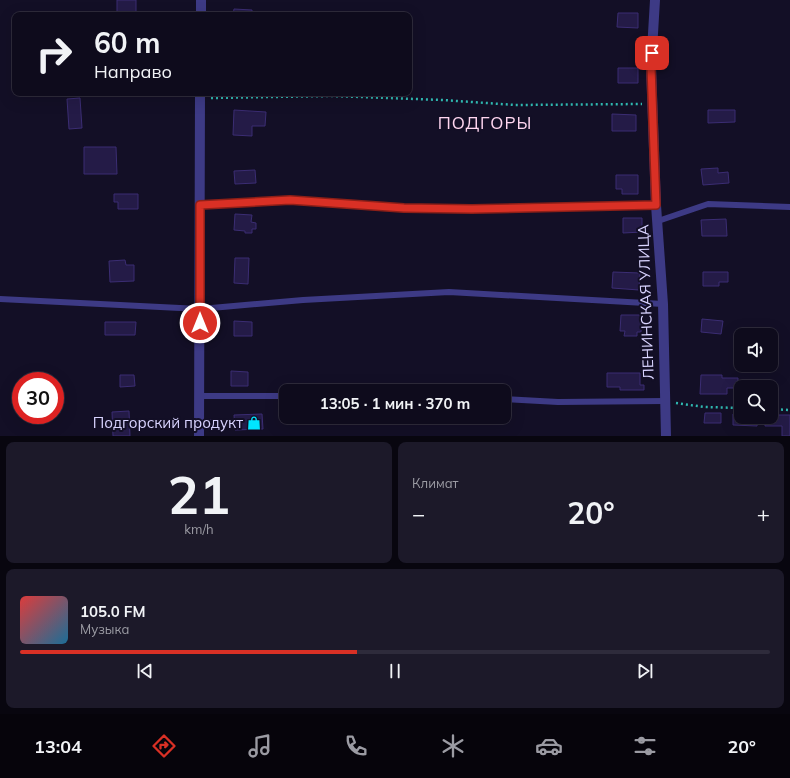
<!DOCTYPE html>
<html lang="ru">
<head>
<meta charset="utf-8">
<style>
  body { margin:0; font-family:Mulish,sans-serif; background:#1c1929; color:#f1f3f6; height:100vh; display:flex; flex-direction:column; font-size:15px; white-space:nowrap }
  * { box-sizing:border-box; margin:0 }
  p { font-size:13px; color:#9b9ba3 }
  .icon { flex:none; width:22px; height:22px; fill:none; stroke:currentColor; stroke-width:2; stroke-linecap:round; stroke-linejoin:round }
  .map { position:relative; height:436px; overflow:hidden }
  .details { display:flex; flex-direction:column; gap:6px; padding:6px; background:#08060f; flex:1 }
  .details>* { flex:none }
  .banner { position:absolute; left:12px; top:12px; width:400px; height:84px; border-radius:8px; box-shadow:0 4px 16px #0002,0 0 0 1px #2e2b3b; background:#0e0b1c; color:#f1f3f6; overflow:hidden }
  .controls { position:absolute; left:734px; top:328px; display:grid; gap:8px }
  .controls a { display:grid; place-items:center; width:44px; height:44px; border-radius:8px; background:#0e0b1c; box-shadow:0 4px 16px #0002,0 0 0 1px #2e2b3b; font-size:20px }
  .speed { position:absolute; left:12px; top:372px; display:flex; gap:8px; font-size:20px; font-weight:700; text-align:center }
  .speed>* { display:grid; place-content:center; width:52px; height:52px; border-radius:50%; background:#0e0b1c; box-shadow:0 4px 16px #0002,0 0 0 1px #2e2b3b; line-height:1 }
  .speed .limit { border:6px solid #d22; background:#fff; color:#111 }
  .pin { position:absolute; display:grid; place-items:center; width:34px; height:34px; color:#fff; margin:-17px; border-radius:8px; box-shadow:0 2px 6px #0006 }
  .me { position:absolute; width:44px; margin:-22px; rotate:0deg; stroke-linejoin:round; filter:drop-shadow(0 0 3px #0008) }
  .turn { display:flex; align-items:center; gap:14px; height:84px; padding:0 16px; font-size:18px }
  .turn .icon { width:52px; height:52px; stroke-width:2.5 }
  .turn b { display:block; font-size:28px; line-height:34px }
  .big { font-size:30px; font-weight:700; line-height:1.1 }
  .details .widget { flex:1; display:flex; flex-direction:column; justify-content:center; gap:6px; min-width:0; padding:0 14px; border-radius:8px; background:#1c1929 }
  .details .dial { align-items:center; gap:0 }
  .dial b { font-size:52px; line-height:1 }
  .song { display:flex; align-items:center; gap:12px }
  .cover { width:48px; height:48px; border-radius:6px; background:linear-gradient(135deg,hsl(0 70% 55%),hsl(200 70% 35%)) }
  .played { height:4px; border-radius:2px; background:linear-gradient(90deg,#d93025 45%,#2e2b3b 45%) }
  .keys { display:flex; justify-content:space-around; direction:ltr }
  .heat { display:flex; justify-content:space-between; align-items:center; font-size:22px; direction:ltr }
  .details .tiles { flex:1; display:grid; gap:6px; grid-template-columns:1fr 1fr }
  .widget:last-child { grid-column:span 2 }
  .trip { position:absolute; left:279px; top:384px; width:232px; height:40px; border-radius:8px; background:#0e0b1c; box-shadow:0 4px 16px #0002,0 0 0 1px #2e2b3b; font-weight:700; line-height:40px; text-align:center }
  .menu { display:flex; height:64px; justify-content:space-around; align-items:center; background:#06040b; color:#9b9ba3 }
  .menu .icon { width:28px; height:28px }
  .menu .active { color:#d93025 }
  .menu b { font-size:18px; color:#f1f3f6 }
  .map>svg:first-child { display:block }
  .building { fill:#241b47; stroke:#3b2d73 }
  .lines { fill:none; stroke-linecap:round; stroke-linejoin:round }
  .path { stroke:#2fb8b0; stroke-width:2.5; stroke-dasharray:2 3; stroke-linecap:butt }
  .lane { stroke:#3d3a85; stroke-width:6 }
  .street { stroke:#3d3a85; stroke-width:10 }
  .route-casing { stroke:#8d1f18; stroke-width:10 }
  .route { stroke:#d93025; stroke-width:7 }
  .labels { text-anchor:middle; stroke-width:4; stroke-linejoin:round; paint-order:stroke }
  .street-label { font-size:15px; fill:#d9d4ff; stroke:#130f26 }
  .poi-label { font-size:15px; fill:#d9d4ff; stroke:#130f26; text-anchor:end }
  .quarter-label { font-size:17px; letter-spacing:1px; fill:#ffd6f0; stroke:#130f26 }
</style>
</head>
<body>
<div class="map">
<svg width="790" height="436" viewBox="0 0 790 436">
  <rect width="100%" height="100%" fill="#130f26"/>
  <path class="building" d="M 117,0 L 136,0 L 136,13 L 117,14 Z
    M 234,9 L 252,10 L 252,15 L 233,15 Z
    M 618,13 L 638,13 L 638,28 L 617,27 Z
    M 618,68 L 638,68 L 638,83 L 618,83 Z
    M 80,98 L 82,128 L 69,129 L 67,99 Z
    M 234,110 L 266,112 L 265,126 L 252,126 L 252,136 L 233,135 Z
    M 708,110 L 735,110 L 735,122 L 708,123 Z
    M 612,114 L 636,115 L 636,131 L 612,131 Z
    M 84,147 L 116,147 L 117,174 L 84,174 Z
    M 718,168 L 718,173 L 728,172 L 729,183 L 703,185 L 701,169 Z
    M 255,170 L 256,183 L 235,184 L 234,171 Z
    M 616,175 L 638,175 L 638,194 L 622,194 L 622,189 L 616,189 Z
    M 114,194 L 138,194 L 138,209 L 118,209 L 118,202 L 114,202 Z
    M 235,214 L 252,215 L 251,222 L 256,223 L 256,229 L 252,229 L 252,233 L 245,233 L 245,231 L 234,230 Z
    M 623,218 L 642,218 L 642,232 L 623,233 Z
    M 726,219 L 727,236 L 702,236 L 701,220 Z
    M 235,258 L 249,258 L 248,284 L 234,283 Z
    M 125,260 L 126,265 L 134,265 L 134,281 L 110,282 L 109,261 Z
    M 613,272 L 640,273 L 639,290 L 612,288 Z
    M 703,272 L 728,272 L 728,282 L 719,282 L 719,286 L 703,286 Z
    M 621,315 L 642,315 L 641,332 L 637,332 L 637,336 L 624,336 L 625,331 L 620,331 Z
    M 702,319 L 723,321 L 721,334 L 701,332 Z
    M 234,321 L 252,322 L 252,336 L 234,336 Z
    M 105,322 L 136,322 L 135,335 L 105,335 Z
    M 231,371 L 248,372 L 248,386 L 231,386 Z
    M 607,373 L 640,373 L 640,385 L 644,385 L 644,390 L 620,390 L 620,387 L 607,387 Z
    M 120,375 L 134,375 L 135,386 L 120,387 Z
    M 701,375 L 722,375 L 722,378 L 738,378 L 738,388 L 727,388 L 727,394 L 700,394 Z
    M 129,411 L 130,436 L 113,436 L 112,412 Z
    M 705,413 L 721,413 L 721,423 L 704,423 Z
    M 262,414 L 263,429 L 235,430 L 234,415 Z
    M 733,414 L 741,414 L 741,417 L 758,417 L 757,426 L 733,425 Z
    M 771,415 L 790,415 L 790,436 L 782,436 L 782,426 L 765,426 L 765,417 L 771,417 Z
    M 207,420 L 214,420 L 214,428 L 207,428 Z"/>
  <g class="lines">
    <path class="path" d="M 211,98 L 332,96 L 443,100 L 515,105 L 642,104
      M 676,403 L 704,407 L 741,408
      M 771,409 L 790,410"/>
    <path class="lane" d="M 200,205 L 290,200 L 404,208 L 472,209 L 656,205
      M 658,221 L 708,204 L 790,207
      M 0,299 L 200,309 L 303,300 L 449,292 L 663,304
      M 199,396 L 286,396
      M 504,399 L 558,402 L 664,401"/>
    <path class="street" d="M 655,0 L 651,67 L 656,205 L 663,304 L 666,436
      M 201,15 L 201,0
      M 199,436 L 200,93"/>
  </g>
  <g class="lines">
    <g class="route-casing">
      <path id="route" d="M 200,323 L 200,205 L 290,200 L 404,208 L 472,209 L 656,205 L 651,67 L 652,53"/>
    </g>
    <use href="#route" class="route"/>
  </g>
  <defs>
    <g id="shop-bare" transform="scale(1.08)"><path d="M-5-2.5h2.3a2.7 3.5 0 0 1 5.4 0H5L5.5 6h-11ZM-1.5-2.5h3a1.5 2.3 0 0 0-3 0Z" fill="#00e5ff" stroke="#130f26" stroke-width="2.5" paint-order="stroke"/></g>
  </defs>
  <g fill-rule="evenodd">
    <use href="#shop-bare" x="254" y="423"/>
  </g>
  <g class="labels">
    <g class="street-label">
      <text transform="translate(646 302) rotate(-92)" y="5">ЛЕНИНСКАЯ УЛИЦА</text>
    </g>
    <g class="poi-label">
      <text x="243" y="428">Подгорский продукт</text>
    </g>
    <g class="quarter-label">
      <text x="485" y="129">ПОДГОРЫ</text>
    </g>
  </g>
</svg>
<div class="controls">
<a><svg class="icon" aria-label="sound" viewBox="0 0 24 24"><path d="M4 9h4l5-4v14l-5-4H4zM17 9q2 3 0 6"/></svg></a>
<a><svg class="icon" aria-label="search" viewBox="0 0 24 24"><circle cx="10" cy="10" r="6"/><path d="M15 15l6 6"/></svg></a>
</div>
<div class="speed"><div class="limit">30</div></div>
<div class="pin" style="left:652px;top:53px;background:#d93025"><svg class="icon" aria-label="arrive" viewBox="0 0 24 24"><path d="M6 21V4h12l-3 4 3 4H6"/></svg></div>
<svg class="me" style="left:200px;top:323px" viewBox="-20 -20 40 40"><circle r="17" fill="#d93025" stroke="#fff" stroke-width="3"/><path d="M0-11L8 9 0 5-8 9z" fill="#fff"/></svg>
<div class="trip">13:05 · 1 мин · 370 m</div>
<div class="banner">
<div class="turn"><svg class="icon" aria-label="right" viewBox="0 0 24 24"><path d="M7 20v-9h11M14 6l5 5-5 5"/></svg><div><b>60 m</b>Направо</div></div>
</div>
</div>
<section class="details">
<div class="tiles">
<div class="widget dial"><b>21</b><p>km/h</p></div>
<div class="widget"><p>Климат</p>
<div class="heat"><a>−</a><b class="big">20°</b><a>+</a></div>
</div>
<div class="widget">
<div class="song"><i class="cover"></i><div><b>105.0 FM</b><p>Музыка</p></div></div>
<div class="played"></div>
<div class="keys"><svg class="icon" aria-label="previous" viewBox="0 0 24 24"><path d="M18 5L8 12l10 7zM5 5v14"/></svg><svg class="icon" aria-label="pause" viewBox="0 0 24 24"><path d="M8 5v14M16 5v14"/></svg><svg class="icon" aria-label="next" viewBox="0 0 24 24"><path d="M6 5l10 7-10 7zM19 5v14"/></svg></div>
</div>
</div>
</section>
<nav class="menu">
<b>13:04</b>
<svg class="icon active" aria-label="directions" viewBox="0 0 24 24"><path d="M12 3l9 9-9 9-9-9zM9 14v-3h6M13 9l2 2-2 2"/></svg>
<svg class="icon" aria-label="music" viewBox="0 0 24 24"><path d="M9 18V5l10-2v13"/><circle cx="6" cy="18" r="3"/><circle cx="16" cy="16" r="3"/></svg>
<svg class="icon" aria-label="phone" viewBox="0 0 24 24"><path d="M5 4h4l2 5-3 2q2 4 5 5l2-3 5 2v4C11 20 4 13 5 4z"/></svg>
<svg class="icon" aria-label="climate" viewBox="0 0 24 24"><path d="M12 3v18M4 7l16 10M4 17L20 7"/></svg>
<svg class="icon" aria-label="car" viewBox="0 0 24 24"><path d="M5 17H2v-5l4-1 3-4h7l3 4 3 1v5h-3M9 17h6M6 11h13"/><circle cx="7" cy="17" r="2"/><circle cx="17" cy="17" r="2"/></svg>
<svg class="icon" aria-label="filters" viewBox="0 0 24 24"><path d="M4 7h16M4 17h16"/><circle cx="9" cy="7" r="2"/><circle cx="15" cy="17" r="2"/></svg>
<b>20°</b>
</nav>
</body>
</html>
